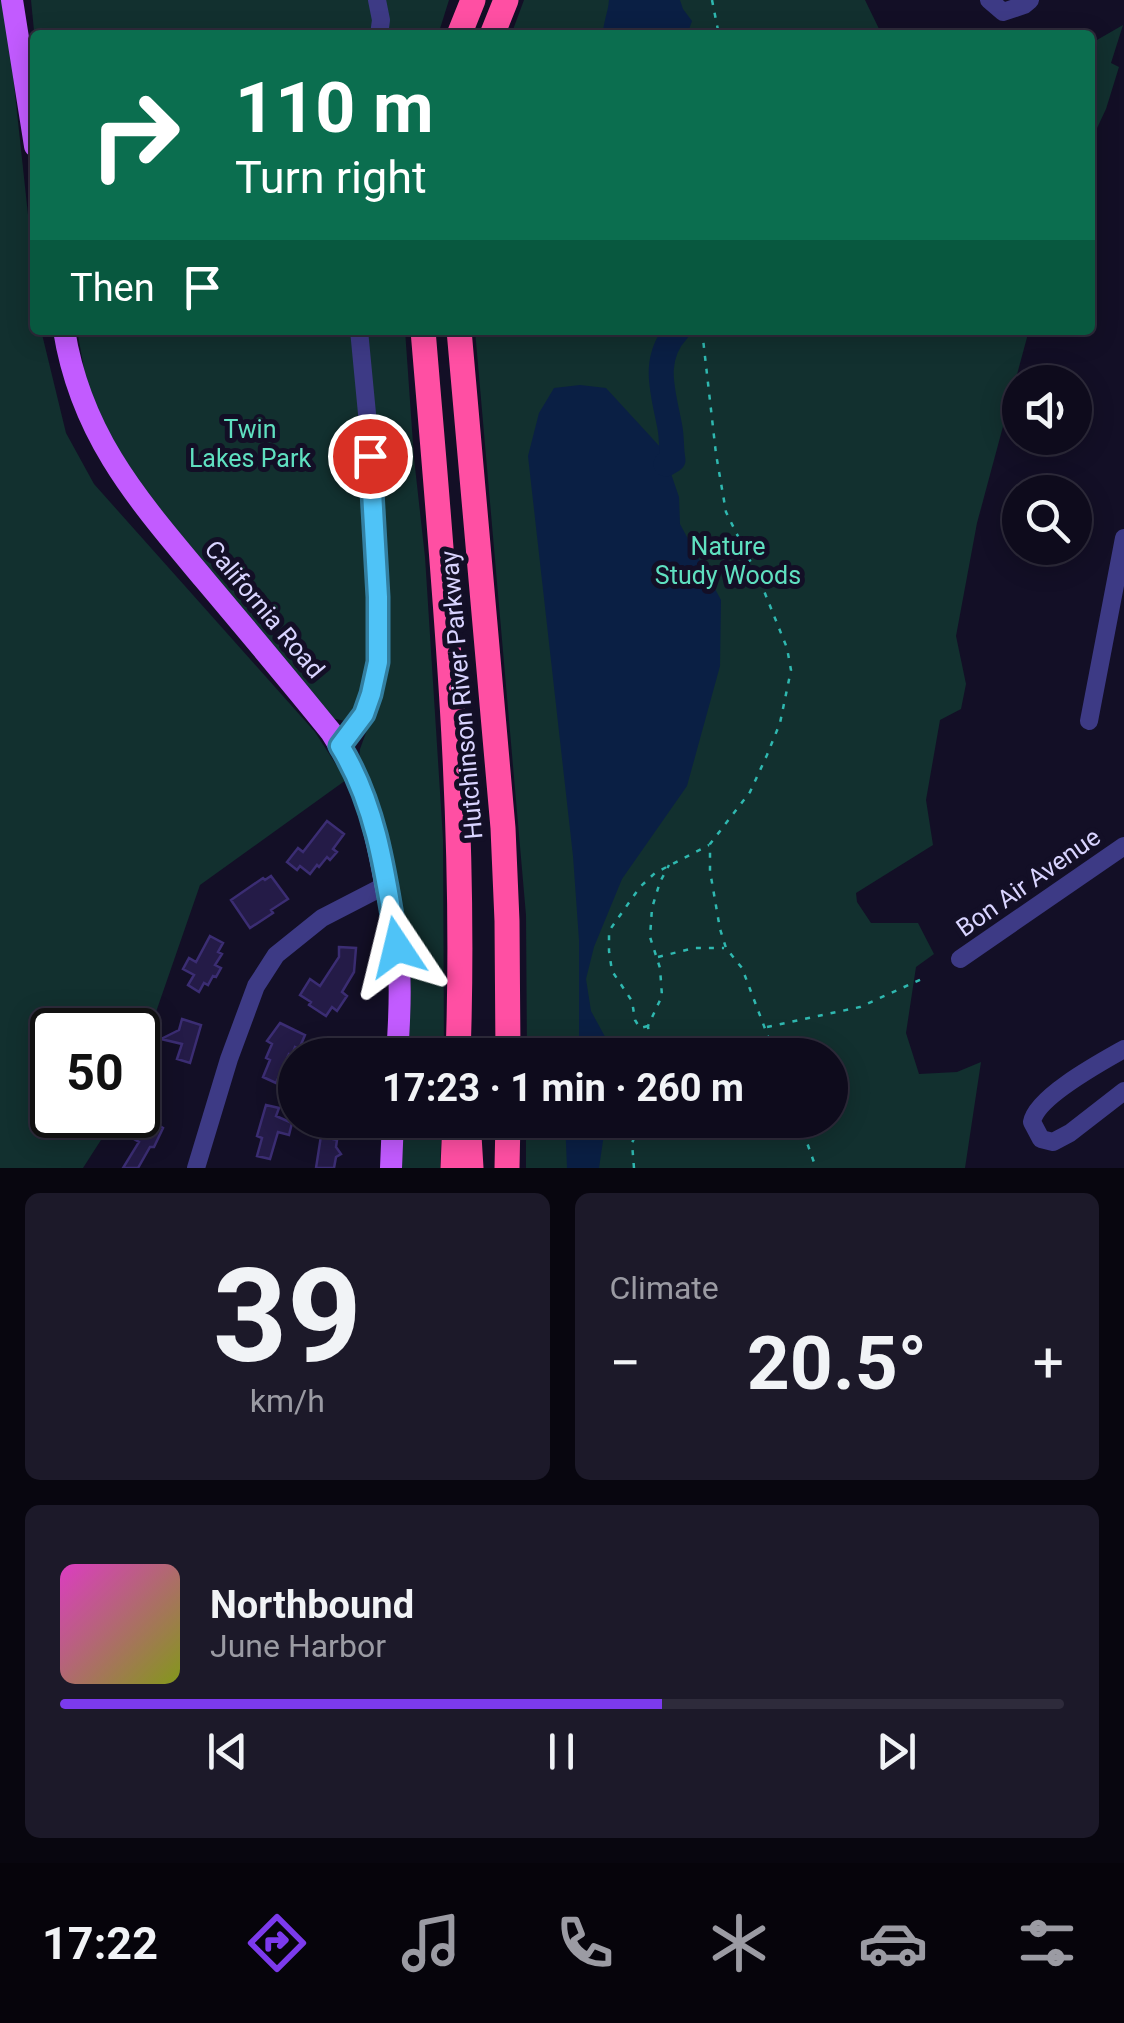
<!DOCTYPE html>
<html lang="en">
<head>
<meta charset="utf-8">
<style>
  body { margin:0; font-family:Roboto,sans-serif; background:#1c1929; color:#f1f3f6; height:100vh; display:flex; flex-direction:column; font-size:38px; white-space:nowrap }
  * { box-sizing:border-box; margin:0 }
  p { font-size:32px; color:#9b9ba3 }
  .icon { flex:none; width:55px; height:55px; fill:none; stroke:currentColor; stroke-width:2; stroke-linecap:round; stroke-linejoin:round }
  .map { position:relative; height:1168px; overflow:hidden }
  .sheet { display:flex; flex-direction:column; gap:25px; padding:25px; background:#08060f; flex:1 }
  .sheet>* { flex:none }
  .banner { position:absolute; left:30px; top:30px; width:1065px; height:305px; border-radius:10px; box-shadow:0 5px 25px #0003,0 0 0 2px #2e2b3b; background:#0b6e4f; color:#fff; overflow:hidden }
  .controls { position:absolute; left:1002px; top:365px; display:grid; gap:20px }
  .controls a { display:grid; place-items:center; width:90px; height:90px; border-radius:50%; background:#0e0b1c; box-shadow:0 5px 25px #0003,0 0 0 2px #2e2b3b; font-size:50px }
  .speed { position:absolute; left:30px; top:1008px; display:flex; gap:20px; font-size:50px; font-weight:700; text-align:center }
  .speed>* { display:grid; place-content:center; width:130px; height:130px; border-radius:50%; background:#0e0b1c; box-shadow:0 5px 25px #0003,0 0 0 2px #2e2b3b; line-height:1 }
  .speed .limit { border:5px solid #111; border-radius:15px; background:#fff; color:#111 }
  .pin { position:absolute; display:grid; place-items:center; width:85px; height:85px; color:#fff; margin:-42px; border:5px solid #fff; border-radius:50%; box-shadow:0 2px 10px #0007 }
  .me { position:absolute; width:110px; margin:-55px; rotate:350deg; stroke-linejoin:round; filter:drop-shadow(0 0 8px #0008) }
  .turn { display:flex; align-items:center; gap:35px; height:210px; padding:0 40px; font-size:45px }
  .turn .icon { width:130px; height:130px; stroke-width:2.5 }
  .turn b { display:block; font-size:70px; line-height:85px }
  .then { display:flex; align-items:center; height:95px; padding:0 40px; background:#0003; gap:20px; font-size:38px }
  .big { font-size:75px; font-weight:700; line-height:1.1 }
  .sheet .tile { flex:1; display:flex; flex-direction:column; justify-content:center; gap:15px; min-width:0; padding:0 35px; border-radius:15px; background:#1c1929 }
  .sheet .dial { align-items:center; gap:0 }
  .dial b { font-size:130px; line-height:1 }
  .song { display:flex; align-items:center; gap:30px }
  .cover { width:120px; height:120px; border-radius:15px; background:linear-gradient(135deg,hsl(310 70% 55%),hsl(70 70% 35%)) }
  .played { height:10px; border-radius:5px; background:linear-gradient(90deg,#7c3aed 60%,#2e2b3b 60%) }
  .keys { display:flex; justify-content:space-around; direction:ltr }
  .heat { display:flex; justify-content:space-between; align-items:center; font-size:55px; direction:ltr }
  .sheet .tiles { flex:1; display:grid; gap:25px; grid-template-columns:1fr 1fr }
  .tile:last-child { grid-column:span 2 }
  .trip { position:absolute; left:278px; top:1038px; width:570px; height:100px; border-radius:50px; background:#0e0b1c; box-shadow:0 5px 25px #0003,0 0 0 2px #2e2b3b; font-weight:700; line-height:100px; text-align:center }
  .tab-bar { display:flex; height:160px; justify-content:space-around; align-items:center; background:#06040b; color:#9b9ba3 }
  .tab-bar .icon { width:70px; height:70px }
  .tab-bar .on { color:#7c3aed }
  .tab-bar b { font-size:45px; color:#f1f3f6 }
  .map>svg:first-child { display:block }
  .green { fill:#12302f }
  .water { fill:#0a1f44 }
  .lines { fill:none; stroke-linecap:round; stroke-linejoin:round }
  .river { stroke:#0a1f44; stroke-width:25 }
  .building { fill:#241b47; stroke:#3b2d73; stroke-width:2.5 }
  .path { stroke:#2fb8b0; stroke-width:2.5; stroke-dasharray:5 8; stroke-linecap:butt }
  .minor { stroke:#3d3a85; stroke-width:18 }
  .major { stroke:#c25bff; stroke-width:22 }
  .highway { stroke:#ff4fa3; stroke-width:25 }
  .route-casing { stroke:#337fa1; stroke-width:25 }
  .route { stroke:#4fc3f7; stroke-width:18 }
  .labels { text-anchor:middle; stroke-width:10; stroke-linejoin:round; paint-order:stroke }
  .park-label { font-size:25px; fill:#5fe0c0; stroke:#130f26 }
  .street-label { font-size:25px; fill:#d9d4ff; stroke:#130f26 }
</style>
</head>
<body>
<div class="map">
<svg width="1124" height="1168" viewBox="0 0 1124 1168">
  <rect width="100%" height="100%" fill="#130f26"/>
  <path class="green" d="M 0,0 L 5,0 L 35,280 L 35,330 L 41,330 L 66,433 L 94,484 L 315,732 L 346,780 L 200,885 L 138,1064 L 138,1030 L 52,1030 L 52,1115 L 117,1115 L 83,1168 L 0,1168 Z
    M 31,0 L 449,0 L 438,35 L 35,35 L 35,41 Z
    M 524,0 L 865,0 L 882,35 L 511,35 Z
    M 1123,25 L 1111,63 L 1119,67 L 1106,109 L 1090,143 L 1090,44 Z
    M 77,330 L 405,330 L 414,458 L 425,557 L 443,839 L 444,1055 L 403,1055 L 359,761 L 360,749 L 382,689 L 385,656 L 371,635 C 368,665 368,699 345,721 L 331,718 L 144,495 L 120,459 L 87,385 Z
    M 475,330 L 1029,330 L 977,523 L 956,636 L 966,684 L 961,709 L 940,720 L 926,800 L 933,845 L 856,893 L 857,902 L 871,923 L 918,923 L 934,954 L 916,967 L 906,1033 L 919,1074 L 957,1072 L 981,1062 L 965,1168 L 526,1168 L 526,1120 L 830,1120 L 830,1055 L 527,1055 L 526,915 Z
    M 399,1120 L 442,1120 L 440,1168 L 397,1168 Z"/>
  <path class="water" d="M 609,0 L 680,0 L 683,9 L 692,21 L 687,35 L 603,35 C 603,22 608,13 609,0 Z
    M 580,385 L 606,388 L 663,450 L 679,497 L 680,524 L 721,600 L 720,666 L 687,786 L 622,879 L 594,947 L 586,979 L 591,1011 L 615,1055 L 579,1055 L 579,940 L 573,856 L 528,456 L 539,413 L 554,388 Z
    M 565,1120 L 606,1120 L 599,1168 L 567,1168 Z"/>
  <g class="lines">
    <path class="river" d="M 666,464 L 673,460 C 671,449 672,439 670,428 C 664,394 650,360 678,330"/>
  </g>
  <path class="building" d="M 327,821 L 344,834 L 333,849 L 337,852 L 330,860 L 327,857 L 319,867 L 317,865 L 310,874 L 300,866 L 297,870 L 287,862 L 298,848 L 303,852 Z
    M 271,876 L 288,899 L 271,910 L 273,913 L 250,928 L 231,900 L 263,878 L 265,880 Z
    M 210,936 L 223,943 L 218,952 L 222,954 L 215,965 L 221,968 L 216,977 L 213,976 L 208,985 L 204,983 L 199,992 L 188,985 L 194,975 L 183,969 L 189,958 L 196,962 Z
    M 339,947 L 356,948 L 354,972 L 342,992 L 347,996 L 337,1011 L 332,1007 L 326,1016 L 309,1005 L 311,1002 L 300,995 L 310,979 L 320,986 L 339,957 Z
    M 182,1019 L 201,1025 L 190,1063 L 177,1059 L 182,1044 L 161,1039 L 179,1030 Z
    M 280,1023 L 305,1035 L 299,1049 L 295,1047 L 292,1055 L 289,1054 L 276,1083 L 263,1077 L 270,1060 L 266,1058 L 272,1044 L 267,1041 Z
    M 143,1093 L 158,1102 L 148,1119 L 163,1128 L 154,1147 L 150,1147 L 138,1168 L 123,1168 L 139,1142 L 129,1136 L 133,1130 L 124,1125 L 129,1116 L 138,1121 L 138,1102 Z
    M 266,1105 L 279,1108 L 276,1116 L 292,1123 L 289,1135 L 278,1132 L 270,1159 L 257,1156 L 262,1138 L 257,1136 Z
    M 323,1123 L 336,1126 L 333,1139 L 337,1140 L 336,1147 L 341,1154 L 336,1157 L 334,1168 L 316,1168 Z"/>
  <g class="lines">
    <path class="path" d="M 712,0 L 719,35
      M 702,330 L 716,454 L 726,512 L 760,581 L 787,648 L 791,670 L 780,723 L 767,755 L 750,792 L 710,844 L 710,871 L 720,929 L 726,948 L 742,968 L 775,1055
      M 658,957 L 694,948 L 724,948
      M 648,1026 L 640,1028 L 635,1020 L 632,1001 L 612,971 L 609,951 L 609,931 L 640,887 L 655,873 L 709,845
      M 767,1027 L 860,1007 L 924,978
      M 651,1055 L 648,1026 L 662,996 L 660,968 L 650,937 L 652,908 L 660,882 L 669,865
      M 799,1120 L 816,1168
      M 634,1168 L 632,1143 L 642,1120"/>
    <path class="minor" d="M 377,0 L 381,20 L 379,35
      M 989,0 L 1003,12 L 1024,5 L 1030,0
      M 1089,721 L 1124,538
      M 340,746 L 364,713 L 371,695 L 378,662 L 378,597 L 368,424 L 359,330
      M 960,959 L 1124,846
      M 1124,1049 C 1101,1062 1036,1097 1032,1122 L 1041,1139 L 1053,1142 L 1070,1133 L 1124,1091
      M 196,1168 L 229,1059 L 256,986 L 276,955 L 322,918 L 386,885"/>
    <path class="major" d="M 12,0 L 35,146
      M 64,330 C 81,436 138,500 204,579 C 247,630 290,681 331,732 C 362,780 374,822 384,877 C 390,908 397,938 399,969 C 401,998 399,1027 397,1055
      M 391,1168 L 393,1120"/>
    <path class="highway" d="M 459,35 L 473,0
      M 492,35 L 506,0
      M 423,330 C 443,571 467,812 458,1055
      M 459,330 L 503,828 L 507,921 L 508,1055
      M 468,1120 L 471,1168
      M 453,1168 L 455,1120
      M 507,1168 L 508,1120"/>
  </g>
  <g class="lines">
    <g class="route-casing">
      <path id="route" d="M 370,456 L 378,597 L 378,662 L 371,694 L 364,714 L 340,746 C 377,806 386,878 397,947"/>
    </g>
    <use href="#route" class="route"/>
  </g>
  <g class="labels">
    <g class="park-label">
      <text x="250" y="438">Twin<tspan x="250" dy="29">Lakes Park</tspan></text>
      <text x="728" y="555">Nature<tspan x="728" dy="29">Study Woods</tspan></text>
    </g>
    <g class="street-label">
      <text transform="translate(265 609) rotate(50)" y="9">California Road</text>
      <text transform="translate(461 695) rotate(-95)" y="9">Hutchinson River Parkway</text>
      <text transform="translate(1028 882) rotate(-35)" y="9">Bon Air Avenue</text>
    </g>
  </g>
</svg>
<div class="controls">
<a><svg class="icon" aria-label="sound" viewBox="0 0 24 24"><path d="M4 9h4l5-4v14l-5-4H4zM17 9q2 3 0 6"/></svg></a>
<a><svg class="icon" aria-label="search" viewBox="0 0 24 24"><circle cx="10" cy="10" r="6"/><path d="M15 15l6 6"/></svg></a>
</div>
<div class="speed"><div class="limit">50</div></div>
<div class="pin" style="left:370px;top:456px;background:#d93025"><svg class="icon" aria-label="arrive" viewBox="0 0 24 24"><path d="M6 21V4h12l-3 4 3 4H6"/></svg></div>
<svg class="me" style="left:397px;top:947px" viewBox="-20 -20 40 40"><path d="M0-17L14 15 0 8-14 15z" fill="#4fc3f7" stroke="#fff" stroke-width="4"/></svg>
<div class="trip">17:23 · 1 min · 260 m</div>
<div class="banner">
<div class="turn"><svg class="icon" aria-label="right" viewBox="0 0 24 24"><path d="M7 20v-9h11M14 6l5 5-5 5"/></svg><div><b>110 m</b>Turn right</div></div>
<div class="then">Then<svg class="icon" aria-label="arrive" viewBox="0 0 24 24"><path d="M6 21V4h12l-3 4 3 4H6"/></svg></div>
</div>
</div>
<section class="sheet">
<div class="tiles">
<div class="tile dial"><b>39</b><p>km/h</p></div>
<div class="tile"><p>Climate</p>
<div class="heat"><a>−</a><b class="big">20.5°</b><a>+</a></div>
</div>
<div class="tile">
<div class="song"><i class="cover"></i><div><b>Northbound</b><p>June Harbor</p></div></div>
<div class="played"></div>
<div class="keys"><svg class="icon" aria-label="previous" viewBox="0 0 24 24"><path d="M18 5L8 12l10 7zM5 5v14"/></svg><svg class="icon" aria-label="pause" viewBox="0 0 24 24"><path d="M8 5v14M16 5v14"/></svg><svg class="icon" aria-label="next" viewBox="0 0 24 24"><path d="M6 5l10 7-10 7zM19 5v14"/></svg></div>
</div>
</div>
</section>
<nav class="tab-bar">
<b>17:22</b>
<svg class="icon on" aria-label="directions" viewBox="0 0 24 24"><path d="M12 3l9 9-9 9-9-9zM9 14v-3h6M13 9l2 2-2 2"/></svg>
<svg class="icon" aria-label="music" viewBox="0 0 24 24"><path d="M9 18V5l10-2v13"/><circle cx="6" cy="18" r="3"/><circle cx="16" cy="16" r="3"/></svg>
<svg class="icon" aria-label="phone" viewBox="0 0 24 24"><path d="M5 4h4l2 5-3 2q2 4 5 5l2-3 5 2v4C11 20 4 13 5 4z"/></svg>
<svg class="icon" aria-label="climate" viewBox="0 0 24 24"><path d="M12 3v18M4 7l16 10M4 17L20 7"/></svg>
<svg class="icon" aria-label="car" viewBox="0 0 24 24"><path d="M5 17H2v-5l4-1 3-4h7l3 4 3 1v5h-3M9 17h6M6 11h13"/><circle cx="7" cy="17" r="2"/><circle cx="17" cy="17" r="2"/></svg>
<svg class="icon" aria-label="filters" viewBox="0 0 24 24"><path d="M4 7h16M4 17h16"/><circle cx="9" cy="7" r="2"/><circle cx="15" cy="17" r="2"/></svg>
</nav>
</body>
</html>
